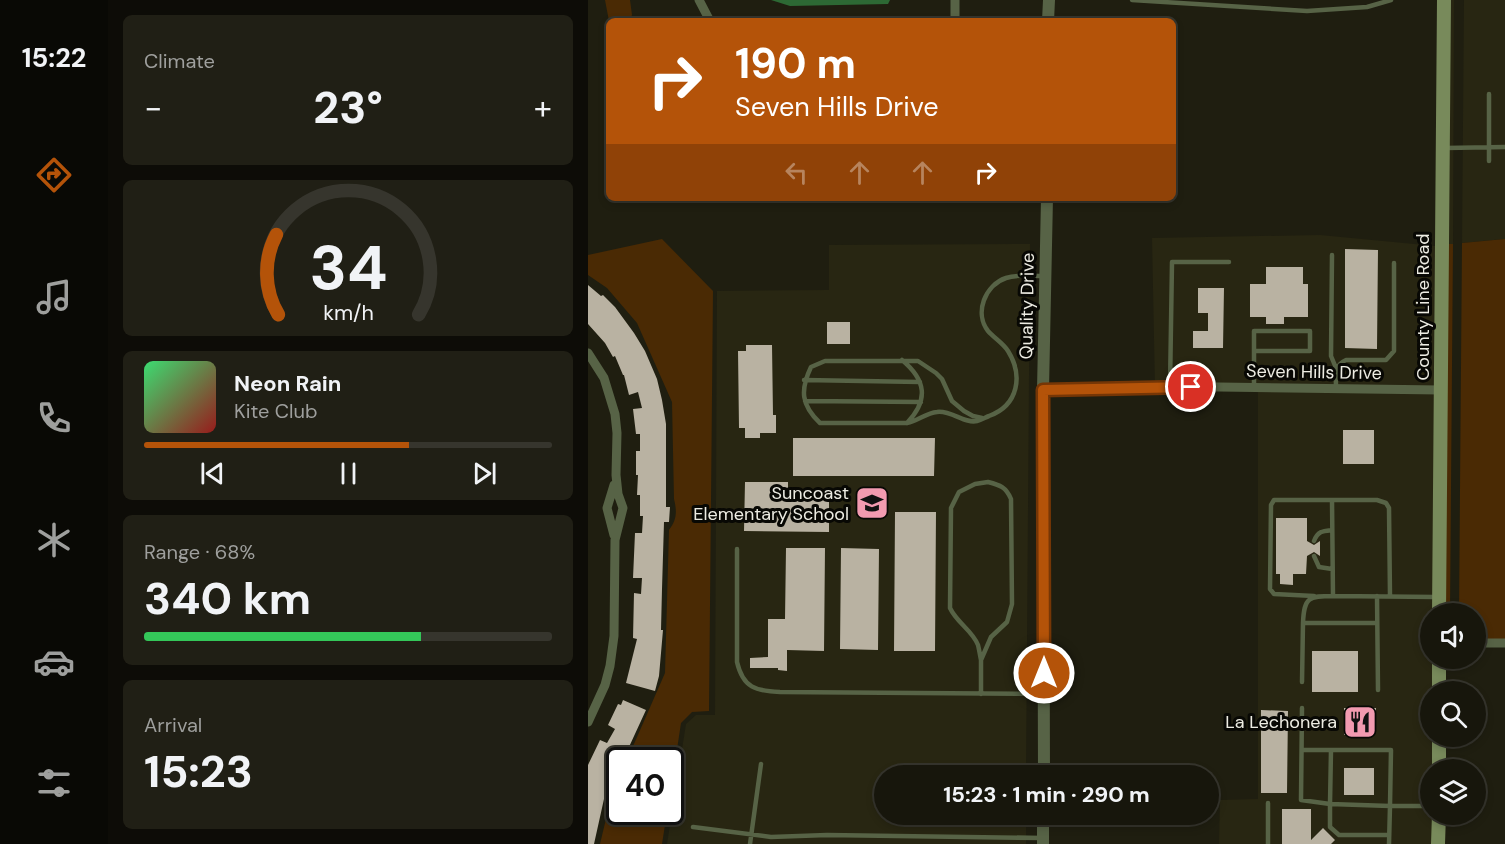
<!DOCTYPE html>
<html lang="en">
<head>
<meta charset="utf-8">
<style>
  body { margin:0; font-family:"DM Sans",sans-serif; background:#201f15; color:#f1f3f6; height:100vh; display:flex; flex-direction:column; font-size:22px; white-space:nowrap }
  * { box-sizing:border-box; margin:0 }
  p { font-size:20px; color:#9e9f9d }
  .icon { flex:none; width:33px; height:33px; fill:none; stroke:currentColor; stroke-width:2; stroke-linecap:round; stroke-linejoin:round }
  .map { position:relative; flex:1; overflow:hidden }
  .drawer { display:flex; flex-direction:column; gap:15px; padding:15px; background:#0d0c07; width:480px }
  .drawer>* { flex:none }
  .hud { position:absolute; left:18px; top:18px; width:570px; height:183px; border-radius:9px; box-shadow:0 3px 9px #0003,0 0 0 2px #36352d; background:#b45309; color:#fff; overflow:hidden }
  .controls { position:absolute; left:832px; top:603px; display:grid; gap:12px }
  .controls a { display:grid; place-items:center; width:66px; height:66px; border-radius:50%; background:#17160c; box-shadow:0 3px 9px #0003,0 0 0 2px #36352d; font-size:30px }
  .speed { position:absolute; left:18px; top:747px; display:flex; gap:12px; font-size:30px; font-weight:700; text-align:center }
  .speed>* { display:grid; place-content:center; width:78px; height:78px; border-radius:50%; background:#17160c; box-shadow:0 3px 9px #0003,0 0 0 2px #36352d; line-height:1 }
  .speed .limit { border:3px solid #111; border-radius:9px; background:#fff; color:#111 }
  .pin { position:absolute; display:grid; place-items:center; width:51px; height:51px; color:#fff; margin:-26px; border:3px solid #fff; border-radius:50%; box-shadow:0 2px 6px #0007 }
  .me { position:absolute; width:66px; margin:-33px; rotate:0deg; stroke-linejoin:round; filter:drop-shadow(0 0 4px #0008) }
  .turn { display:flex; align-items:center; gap:21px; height:126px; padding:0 30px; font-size:27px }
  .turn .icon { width:78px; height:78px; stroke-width:2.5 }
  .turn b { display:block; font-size:42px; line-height:51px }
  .lanes { display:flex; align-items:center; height:57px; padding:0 30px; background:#0003; justify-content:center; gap:30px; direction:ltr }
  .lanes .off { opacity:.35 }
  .big { font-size:45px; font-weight:700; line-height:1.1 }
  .drawer .card { flex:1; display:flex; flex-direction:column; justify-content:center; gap:9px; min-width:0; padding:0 21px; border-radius:9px; background:#201f15 }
  .drawer .dial { align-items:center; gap:0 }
  .dial svg { height:156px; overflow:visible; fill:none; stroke:#36352d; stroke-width:7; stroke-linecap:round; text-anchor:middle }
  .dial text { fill:#f1f3f6; stroke:none }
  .song { display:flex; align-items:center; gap:18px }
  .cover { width:72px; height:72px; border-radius:9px; background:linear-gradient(135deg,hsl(140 70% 55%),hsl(0 70% 35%)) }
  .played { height:6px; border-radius:3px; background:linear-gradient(90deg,#b45309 65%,#36352d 65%) }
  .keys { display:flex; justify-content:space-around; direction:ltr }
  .heat { display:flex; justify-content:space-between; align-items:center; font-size:33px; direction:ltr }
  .charge { height:9px; border-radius:4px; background:linear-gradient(90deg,#34c759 68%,#36352d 0) }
  .trip { position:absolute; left:286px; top:765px; width:345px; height:60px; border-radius:30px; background:#17160c; box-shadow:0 3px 9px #0003,0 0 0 2px #36352d; font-weight:700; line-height:60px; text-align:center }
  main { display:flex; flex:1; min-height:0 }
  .menu { display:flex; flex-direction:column; width:108px; justify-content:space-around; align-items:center; background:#090905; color:#9e9f9d }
  .menu .icon { width:42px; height:42px }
  .menu .active { color:#b45309 }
  .menu b { font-size:27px; color:#f1f3f6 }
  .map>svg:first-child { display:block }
  .built { fill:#282612 }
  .green { fill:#4a2a04 }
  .water { fill:#2d6934 }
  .building { fill:#b9b2a2 }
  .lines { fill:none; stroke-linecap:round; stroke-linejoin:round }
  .service { stroke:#576346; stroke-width:4.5 }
  .minor { stroke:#576346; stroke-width:9 }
  .tertiary { stroke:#576346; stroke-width:12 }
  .secondary { stroke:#788a5b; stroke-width:14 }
  .route-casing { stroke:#753606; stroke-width:15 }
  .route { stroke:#b45309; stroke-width:10 }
  .labels { text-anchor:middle; stroke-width:6; stroke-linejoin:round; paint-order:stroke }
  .street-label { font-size:18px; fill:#edece3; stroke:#080804 }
  .poi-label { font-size:18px; fill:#edece3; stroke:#080804; text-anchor:end }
</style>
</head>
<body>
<main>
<nav class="menu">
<b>15:22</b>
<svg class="icon active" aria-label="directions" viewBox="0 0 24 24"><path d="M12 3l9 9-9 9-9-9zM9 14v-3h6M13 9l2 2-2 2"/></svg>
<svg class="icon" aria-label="music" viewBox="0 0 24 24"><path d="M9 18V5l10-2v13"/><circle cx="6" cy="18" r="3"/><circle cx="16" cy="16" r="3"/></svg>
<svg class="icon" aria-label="phone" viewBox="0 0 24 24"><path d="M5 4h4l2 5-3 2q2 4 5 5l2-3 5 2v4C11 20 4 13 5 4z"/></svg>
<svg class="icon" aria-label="climate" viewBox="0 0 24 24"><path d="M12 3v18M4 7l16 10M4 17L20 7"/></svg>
<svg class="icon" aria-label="car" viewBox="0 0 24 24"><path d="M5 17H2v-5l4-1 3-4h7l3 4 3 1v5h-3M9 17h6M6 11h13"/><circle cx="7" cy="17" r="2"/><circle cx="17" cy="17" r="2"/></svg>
<svg class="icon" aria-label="filters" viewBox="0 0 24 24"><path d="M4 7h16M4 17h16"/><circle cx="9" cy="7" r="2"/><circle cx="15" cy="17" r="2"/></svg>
</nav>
<section class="drawer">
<div class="card"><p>Climate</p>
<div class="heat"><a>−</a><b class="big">23°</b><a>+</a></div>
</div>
<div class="card dial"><svg viewBox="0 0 100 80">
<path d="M14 69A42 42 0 1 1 86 69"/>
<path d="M14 69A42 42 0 0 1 13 28" stroke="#b45309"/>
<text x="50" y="56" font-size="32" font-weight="700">34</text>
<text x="50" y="72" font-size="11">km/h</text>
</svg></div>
<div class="card">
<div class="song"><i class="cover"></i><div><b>Neon Rain</b><p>Kite Club</p></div></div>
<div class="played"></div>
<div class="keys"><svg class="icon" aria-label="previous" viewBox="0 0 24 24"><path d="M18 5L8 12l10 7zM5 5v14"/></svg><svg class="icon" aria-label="pause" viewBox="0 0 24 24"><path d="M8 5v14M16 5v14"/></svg><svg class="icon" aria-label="next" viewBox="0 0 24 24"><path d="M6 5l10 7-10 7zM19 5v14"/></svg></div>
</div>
<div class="card"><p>Range · 68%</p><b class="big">340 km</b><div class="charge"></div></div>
<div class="card"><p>Arrival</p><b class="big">15:23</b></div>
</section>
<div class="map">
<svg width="917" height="844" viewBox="0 0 917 844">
  <rect width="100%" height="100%" fill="#1f1e10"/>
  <path class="built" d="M 861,0 L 866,0 L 865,244 L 859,244 Z
    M 876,0 L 917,0 L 917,239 L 874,243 Z
    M 732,235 L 847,246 L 845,613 L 843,614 L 843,658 L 845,659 L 845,691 L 843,692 L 843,736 L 845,737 L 845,769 L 843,770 L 845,844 L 631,844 L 632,800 L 670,799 L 670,389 L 567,388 L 564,238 Z
    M 442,244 L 438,775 L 297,776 L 297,814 L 438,815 L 438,844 L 79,844 L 98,724 L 108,715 L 127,715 L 129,291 L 241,290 L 241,245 Z"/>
  <path class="green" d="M 17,0 L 42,0 L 44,15 L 41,21 L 21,21 Z
    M 74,239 L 125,291 L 121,711 L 104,712 L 93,723 L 83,789 L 82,760 L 39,760 L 77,673 L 81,530 C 89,520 89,511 86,499 L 84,402 L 49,323 L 19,288 L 0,275 L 0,255 Z
    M 917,239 L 917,644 L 888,645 L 888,614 L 871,614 L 874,243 Z
    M 859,244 L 865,244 L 862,613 L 857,614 Z
    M 31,778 L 32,812 L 79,812 L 74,844 L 12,844 L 23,798 Z"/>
  <path class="water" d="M 183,0 L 302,0 L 300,4 L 202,6 Z"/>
  <path class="building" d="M 757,249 L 790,250 L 789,349 L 757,348 Z
    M 678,267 L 715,267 L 715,284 L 720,284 L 720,317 L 696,317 L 696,324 L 678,324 L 678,317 L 662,317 L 662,284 L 678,284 Z
    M 0,285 L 13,296 L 15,295 L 27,307 L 46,333 L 57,351 L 69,379 L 74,400 L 78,424 L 78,507 L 82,507 L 81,522 L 76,522 L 74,589 L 73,630 L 75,630 L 71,676 L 67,691 L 38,683 L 49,639 L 45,638 L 46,593 L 53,594 L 54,578 L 45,578 L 47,533 L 54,533 L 55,516 L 52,516 L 52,495 L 49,495 L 50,475 L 48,475 L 48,451 L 52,451 L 52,434 L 48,434 L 45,409 L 54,408 L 50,392 L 41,395 L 36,375 L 35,375 L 27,356 L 25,357 L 17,343 L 0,324 Z
    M 610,288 L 636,288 L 635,348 L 605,348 L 605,331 L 620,331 L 620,313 L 610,313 Z
    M 239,322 L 262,322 L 262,344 L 239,344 Z
    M 158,345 L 184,345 L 185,415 L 188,415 L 188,433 L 172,433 L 172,438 L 157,438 L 157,428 L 151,428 L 150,351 L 158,351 Z
    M 755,430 L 786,430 L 786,464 L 755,464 Z
    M 205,438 L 347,438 L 346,476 L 205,476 Z
    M 157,482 L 200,482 L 200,493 L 241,493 L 241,532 L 156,531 Z
    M 307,512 L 348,512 L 347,651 L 306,651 Z
    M 688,518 L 719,518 L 719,541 L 726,545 L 732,541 L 732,556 L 726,552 L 719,556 L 718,574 L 705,574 L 705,585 L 692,584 L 692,574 L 688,574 Z
    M 198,548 L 237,548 L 236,651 L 199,650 L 199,671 L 190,670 L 190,668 L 162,668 L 162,658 L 180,657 L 180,619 L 197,619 Z
    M 253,548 L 291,549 L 290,650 L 252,649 Z
    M 724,651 L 770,651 L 770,692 L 724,692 Z
    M 35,700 L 58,710 L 35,760 L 32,760 L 32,767 L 17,800 L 16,799 L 6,844 L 0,844 L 0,765 L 12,740 L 19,743 L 27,729 L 20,725 L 30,704 L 33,705 Z
    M 756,708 L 788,708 L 787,735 L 756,735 Z
    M 673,710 L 700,711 L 699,793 L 673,793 Z
    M 756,768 L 786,768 L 786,795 L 756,795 Z
    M 694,809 L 723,809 L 723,840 L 735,828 L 747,840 L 743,844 L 694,844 Z"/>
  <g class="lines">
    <path class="service" d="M 544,0 L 719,11 L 779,7 L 803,0
      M 857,148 L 917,147
      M 901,161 L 901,94
      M 744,255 L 743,356 L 748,368
      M 666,351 L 722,351 L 722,331 L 666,331 L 666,388
      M 314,360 C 338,380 341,400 319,423
      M 216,380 L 332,382
      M 582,387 L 584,262 L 641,262
      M 748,388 C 748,377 746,365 758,360 L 798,360 L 806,351 L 806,263
      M 217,401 L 333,402
      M 394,418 L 385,416 L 376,411 L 364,401 L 354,379 L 348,373 L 330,361 L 237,361 L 223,367 C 212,390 213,405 232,423 L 319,423 C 330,421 338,413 349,412 C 363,410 377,424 389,421 C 393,420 398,417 401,416 C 431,405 435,375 420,351 C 415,343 406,338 400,331 C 386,313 397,285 418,278 C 430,274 443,276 455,276
      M 400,482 C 412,485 418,487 423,499 L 424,604 L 419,622 L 403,637 L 393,660 C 392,655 391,649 390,645 C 384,630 369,623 362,608 L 363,508 L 371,492 L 387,484 Z
      M 726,541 C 730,531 735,531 744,530
      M 149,549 L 149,662 C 155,688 168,691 192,692 L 455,694
      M 726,556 L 731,567 L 744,569
      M 726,596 L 686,594 L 682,589 L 683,505 L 686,500 L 744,500
      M 745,596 C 721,596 716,597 715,623 L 789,623
      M 789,596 L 790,690
      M 802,596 L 801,508 L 798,503 L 789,500 L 744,500 L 745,596 L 848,597
      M 393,660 L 393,694
      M 714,682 L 715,623
      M 714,708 L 713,800 L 742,804 L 743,750 L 803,750 L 802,806 L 742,804 L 742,827 L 751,835 L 801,835
      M 714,750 L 743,750
      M 680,803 L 680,844
      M 105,827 L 183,837 L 239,835 L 455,838
      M 162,844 L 173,764
      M 801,844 L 802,806 L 843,806"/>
    <path class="minor" d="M 111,0 L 122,21
      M 367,21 L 367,0
      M 0,353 L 16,378 L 27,414 L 29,433 L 28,475 L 30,494 L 35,508 L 27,540 L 26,636 L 22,666 L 17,685 L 0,722
      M 455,390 L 560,386 L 853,390
      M 26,535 L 19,508 L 26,485
      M 888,643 L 917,643"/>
    <path class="tertiary" d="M 460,21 L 461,0
      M 456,776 L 455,390 L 459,198
      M 455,844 L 455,814"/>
    <path class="secondary" d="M 851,614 L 856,0
      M 851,658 L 851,692
      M 851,736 L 851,770
      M 850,844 L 851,814"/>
  </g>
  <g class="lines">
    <g class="route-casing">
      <path id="route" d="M 456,673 L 455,390 L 603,387"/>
    </g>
    <use href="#route" class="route"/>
  </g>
  <defs>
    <g id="school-square" transform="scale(1.725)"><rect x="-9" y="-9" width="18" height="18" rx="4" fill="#f29ab0" stroke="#080804"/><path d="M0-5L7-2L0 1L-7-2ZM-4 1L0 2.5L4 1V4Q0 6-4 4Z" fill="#111"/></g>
    <g id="restaurant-square" transform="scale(1.725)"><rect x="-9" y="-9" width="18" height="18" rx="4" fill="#f29ab0" stroke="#080804"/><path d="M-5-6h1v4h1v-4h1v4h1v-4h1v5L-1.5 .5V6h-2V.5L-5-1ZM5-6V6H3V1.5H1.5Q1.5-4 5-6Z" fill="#111"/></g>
  </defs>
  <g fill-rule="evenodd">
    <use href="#school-square" x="284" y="503"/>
    <use href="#restaurant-square" x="772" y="722"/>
  </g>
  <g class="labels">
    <g class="street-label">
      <text transform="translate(439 306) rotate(-89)" y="6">Quality Drive</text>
      <text transform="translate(835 307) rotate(-90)" y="6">County Line Road</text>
      <text transform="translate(726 372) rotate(1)" y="6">Seven Hills Drive</text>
    </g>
    <g class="poi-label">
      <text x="261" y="499">Suncoast<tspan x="261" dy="21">Elementary School</tspan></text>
      <text x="749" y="728">La Lechonera</text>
    </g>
  </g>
</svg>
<div class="controls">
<a><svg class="icon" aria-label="sound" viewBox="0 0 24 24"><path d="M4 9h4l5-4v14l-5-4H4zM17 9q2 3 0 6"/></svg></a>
<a><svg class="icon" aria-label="search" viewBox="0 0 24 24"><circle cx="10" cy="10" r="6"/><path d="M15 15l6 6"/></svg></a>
<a><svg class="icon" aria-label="layers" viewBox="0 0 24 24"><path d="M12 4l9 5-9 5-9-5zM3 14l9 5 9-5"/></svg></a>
</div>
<div class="speed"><div class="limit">40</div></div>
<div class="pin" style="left:603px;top:387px;background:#d93025"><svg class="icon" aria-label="arrive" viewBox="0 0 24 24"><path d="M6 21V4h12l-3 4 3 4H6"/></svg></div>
<svg class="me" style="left:456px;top:673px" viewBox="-20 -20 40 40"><circle r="17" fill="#b45309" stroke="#fff" stroke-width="3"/><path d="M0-11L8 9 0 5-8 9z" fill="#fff"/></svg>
<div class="trip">15:23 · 1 min · 290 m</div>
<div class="hud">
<div class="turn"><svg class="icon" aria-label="right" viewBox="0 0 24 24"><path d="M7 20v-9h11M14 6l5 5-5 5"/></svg><div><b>190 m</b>Seven Hills Drive</div></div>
<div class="lanes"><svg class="icon off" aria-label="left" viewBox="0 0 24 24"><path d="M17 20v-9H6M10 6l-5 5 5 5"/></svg><svg class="icon off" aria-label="ahead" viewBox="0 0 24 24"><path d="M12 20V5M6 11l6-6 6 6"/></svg><svg class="icon off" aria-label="ahead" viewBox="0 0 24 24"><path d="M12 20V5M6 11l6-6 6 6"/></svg><svg class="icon" aria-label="right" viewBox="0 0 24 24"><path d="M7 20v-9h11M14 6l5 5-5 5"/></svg></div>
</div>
</div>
</main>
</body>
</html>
